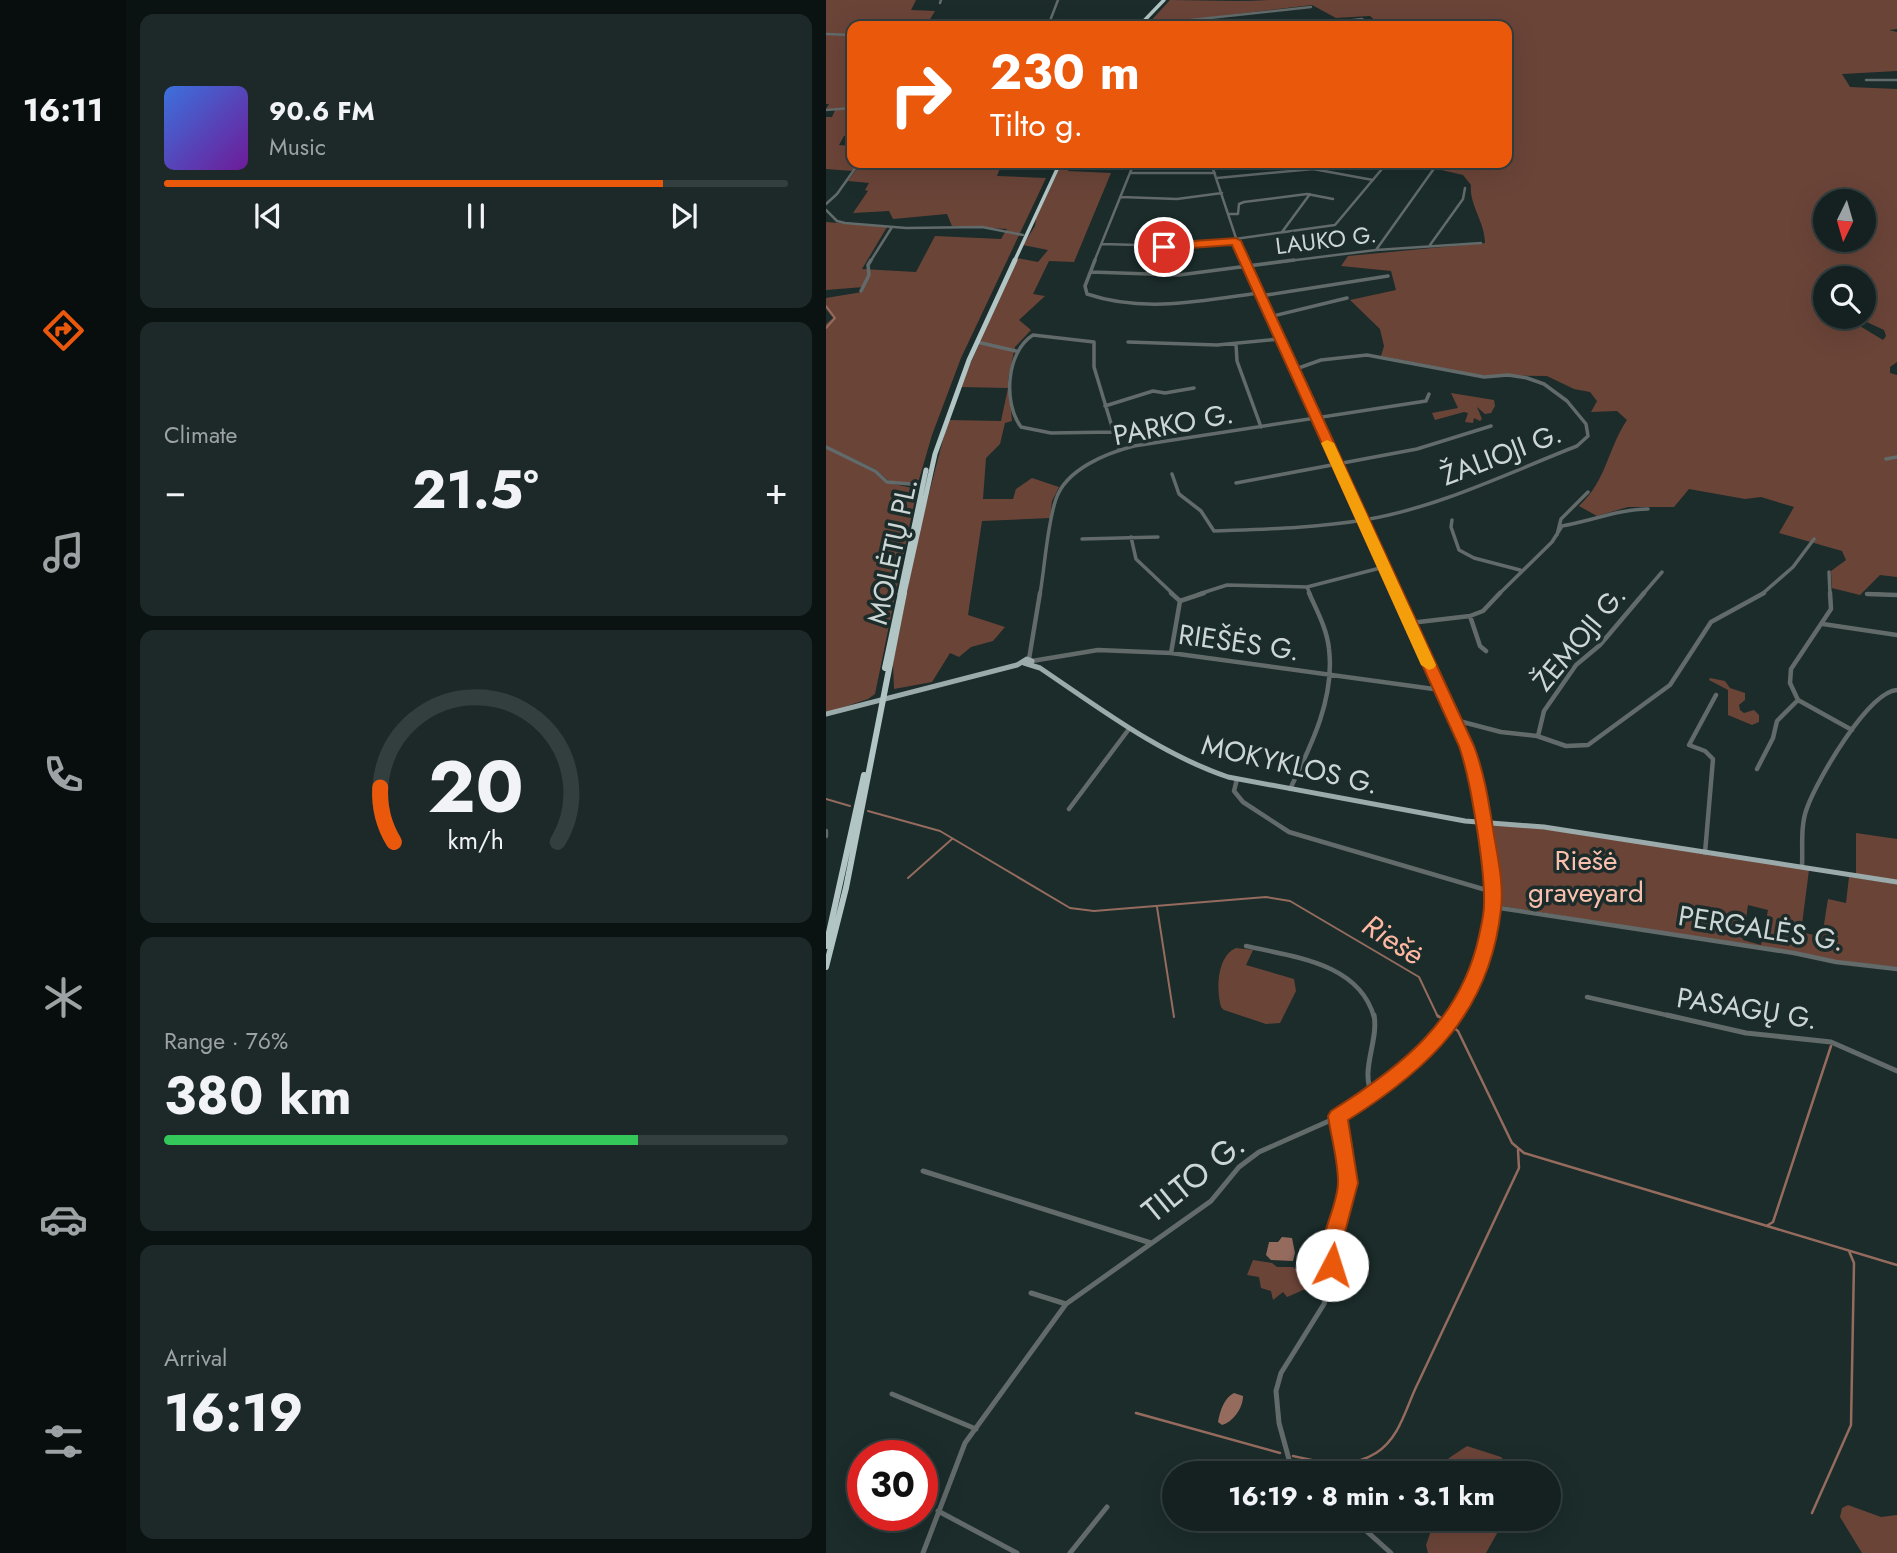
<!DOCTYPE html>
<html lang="en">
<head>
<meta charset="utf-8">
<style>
  body { margin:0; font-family:Jost,sans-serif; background:#1d2929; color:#f1f3f6; height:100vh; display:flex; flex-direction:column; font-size:26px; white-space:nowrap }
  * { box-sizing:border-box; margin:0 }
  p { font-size:23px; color:#9da3a5 }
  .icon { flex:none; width:38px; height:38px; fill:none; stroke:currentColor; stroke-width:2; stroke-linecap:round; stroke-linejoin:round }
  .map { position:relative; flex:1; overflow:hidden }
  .details { display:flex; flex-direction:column; gap:14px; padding:14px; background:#0b1212; width:700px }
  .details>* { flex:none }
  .hud { position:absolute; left:21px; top:21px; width:665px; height:147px; border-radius:14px; box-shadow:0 7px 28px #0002,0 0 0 2px #333e3e; background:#ea580c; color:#fff; overflow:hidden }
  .needle { width:46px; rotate:185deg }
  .fabs { position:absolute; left:987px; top:189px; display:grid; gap:14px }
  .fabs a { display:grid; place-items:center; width:63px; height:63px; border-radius:50%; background:#142120; box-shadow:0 7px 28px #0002,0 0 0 2px #333e3e; font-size:35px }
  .speed { position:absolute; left:21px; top:1440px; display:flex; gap:14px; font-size:35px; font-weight:700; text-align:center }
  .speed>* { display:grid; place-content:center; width:91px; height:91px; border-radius:50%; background:#142120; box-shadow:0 7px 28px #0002,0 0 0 2px #333e3e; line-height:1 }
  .speed .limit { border:10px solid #d22; background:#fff; color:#111 }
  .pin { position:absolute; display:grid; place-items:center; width:60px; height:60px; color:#fff; margin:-30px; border:4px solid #fff; border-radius:50%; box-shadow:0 2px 7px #0007 }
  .me { position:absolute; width:77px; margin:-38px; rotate:5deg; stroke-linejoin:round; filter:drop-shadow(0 0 5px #0008) }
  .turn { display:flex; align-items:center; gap:24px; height:147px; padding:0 28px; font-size:32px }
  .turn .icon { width:91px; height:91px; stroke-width:2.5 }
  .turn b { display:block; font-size:49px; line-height:60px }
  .big { font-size:52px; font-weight:700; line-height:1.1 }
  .details .card { flex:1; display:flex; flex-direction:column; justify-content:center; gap:10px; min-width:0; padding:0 24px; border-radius:14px; background:#1d2929 }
  .details .dial { align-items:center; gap:0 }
  .dial svg { height:182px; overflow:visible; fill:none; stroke:#333e3e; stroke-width:7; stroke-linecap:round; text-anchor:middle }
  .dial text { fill:#f1f3f6; stroke:none }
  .song { display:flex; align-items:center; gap:21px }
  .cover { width:84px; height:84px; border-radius:10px; background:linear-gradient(135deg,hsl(220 70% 55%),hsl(280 70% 35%)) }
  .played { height:7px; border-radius:4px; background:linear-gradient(90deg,#ea580c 80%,#333e3e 80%) }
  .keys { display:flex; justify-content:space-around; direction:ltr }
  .heat { display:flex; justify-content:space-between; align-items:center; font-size:38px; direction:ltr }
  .charge { height:10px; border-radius:5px; background:linear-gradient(90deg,#34c759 76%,#333e3e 0) }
  .trip { position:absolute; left:336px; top:1461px; width:399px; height:70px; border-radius:35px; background:#142120; box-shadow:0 7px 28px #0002,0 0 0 2px #333e3e; font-weight:700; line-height:70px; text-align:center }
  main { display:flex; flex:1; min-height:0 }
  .dock { display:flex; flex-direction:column; width:126px; justify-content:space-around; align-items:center; background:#080d0d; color:#9da3a5 }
  .dock .icon { width:49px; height:49px }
  .dock .selected { color:#ea580c }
  .dock b { font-size:32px; color:#f1f3f6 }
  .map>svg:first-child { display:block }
  .green { fill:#6b4438; fill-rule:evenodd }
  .water { fill:#956b5e }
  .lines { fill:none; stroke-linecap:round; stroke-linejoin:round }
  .stream-far1 { stroke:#956b5e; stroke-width:2 }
  .stream { stroke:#956b5e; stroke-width:2.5 }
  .minor-far3 { stroke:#626a6a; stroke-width:2.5 }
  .minor-far2 { stroke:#626a6a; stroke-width:3.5 }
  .minor-far1 { stroke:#626a6a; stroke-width:4.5 }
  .minor { stroke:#626a6a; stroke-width:5 }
  .major { stroke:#9babab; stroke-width:5 }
  .highway-far2 { stroke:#b2c5c5; stroke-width:3.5 }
  .highway-far1 { stroke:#b2c5c5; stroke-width:5 }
  .highway { stroke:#b2c5c5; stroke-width:6 }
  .route { fill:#ea580c; stroke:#983908; stroke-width:2 }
  .slow { fill:#f59e0b }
  .labels { text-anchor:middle; stroke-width:7; stroke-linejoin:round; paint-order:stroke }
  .far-street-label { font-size:23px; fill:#ccd6d5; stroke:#1b2c2b }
  .street-label { font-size:28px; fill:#ccd6d5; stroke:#1b2c2b }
  .park-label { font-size:28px; fill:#f9c0ae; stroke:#1b2c2b }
  .water-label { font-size:30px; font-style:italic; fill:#feb8a1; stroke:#1b2c2b }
  .near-street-label { font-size:33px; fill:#ccd6d5; stroke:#1b2c2b }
</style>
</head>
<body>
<main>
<nav class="dock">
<b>16:11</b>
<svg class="icon selected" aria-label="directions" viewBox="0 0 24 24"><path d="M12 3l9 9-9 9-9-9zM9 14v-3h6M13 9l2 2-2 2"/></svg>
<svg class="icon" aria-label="music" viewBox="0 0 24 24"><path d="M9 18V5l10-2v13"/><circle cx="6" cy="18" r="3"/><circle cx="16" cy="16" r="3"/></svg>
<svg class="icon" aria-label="phone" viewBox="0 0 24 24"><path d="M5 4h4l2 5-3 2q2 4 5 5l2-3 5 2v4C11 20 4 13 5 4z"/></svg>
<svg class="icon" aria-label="climate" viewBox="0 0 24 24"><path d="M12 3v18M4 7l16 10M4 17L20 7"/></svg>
<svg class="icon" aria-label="car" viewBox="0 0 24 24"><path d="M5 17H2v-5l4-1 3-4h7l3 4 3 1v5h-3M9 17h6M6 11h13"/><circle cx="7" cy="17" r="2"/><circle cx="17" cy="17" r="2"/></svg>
<svg class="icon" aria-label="filters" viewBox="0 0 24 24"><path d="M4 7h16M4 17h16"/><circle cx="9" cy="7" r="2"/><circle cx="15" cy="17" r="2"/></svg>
</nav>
<section class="details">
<div class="card">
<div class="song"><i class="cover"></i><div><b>90.6 FM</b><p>Music</p></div></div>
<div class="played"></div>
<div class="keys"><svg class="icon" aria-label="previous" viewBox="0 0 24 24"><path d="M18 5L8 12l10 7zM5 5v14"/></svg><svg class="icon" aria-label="pause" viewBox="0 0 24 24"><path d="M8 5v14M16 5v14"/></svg><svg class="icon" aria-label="next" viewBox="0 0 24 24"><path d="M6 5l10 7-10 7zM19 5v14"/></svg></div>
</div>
<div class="card"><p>Climate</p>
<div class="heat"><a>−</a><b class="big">21.5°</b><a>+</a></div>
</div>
<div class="card dial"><svg viewBox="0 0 100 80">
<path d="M14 69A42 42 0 1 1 86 69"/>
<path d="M14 69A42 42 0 0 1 8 45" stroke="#ea580c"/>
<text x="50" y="56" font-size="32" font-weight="700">20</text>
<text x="50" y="72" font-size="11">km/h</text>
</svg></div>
<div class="card"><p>Range · 76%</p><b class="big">380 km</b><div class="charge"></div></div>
<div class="card"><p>Arrival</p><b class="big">16:19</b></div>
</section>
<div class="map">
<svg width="1071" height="1553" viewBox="0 0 1071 1553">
  <rect width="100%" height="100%" fill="#1b2c2b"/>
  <path class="green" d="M 0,0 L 90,0 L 85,10 L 109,11 L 100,26 L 26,26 L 26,136 L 18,136 L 13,145 L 26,146 L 26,163 L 32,163 L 27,171 L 0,169 L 0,117 L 6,117 L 9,110 L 0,109 L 3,104 L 0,104 Z
    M 344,0 C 378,0 411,2 443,0 L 1071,0 L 1071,29 L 1063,30 L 1071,32 L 1071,71 L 1016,74 L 1024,87 L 1071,89 L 1071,362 L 1064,367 L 1064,373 L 1071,375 L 1071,577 L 1054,575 L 1034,595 L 1006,588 L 1005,571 L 1020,560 L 1016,551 L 953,533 L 968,507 L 935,497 L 919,499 L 863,489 L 848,507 L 802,507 L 771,516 L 753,506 C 781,480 781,450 801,420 L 791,411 L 765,412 L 771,401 L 764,392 L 748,389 L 721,376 L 652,375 L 555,356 L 558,346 L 554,329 L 524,300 L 570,290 L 565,271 L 515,266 L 522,256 L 659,243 C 659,222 643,205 645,185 L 637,175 L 611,169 L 614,163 L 681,163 L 681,26 L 555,26 L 544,16 L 510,18 L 486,5 L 321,25 ZM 999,201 L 1038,201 L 1038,240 L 999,240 ZM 999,278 L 1038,278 L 1038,317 L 1030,317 L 1058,330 L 1060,336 L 1057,340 L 1019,317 L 999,317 Z
    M 35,163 L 176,163 L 171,176 L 220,178 L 135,358 L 106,435 L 92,483 L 64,482 L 49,469 L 0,446 L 0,324 L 7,318 L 0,309 L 0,298 L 36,292 L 38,287 L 0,290 L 0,222 L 61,227 L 36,269 L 90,272 L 109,236 L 175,239 L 181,229 L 126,226 L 121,214 L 67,219 L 63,211 L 27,213 L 42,191 L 39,190 L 43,183 L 22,181 Z
    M 236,163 L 245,163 L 242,171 L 285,173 L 248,262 L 223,261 L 207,294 L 219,296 L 193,320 L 205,330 L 189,347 L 182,379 L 186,421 L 179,423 L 174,444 L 160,458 L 157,499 L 187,499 L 190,489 L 206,478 L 233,487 L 226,501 L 224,518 L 156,521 L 142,615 L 179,627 L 167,641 L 145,647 L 133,657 L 124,653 L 106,682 L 68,689 L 67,663 L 92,536 L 122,420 L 175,421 L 182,388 L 134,387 L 191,258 L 212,262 L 222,250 L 197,245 L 209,226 L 210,218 Z
    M 625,393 L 668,400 L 669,406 L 665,413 L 659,414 L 651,407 L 656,419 L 654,421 L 648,418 L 647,423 L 639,422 L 642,413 L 638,412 L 609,420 L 606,413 L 632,408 Z
    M 0,448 L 46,470 L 59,482 L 91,489 L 49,694 L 42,699 L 0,713 Z
    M 884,678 L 899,681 L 904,688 L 919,693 L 919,700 L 913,705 L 914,710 L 918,713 L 928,710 L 933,715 L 933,722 L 926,725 L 902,715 L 902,690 L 883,680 Z
    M 663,824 L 726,830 L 983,870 L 975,932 L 996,937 L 1002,899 L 1020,903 L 1023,877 L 1071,884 L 1071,967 L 1013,961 L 676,906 L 669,900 L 670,882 L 661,827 ZM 922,905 L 942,910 L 935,945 L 917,940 Z
    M 1030,833 L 1071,839 L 1071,880 L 1030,874 Z
    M 410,948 L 427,950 L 420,965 L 468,979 L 470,991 L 454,1023 L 440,1024 L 398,1010 L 395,1007 C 390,989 391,956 410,948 Z
    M 427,1260 L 446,1263 L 451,1267 L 467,1267 L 481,1278 L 482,1288 L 461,1297 L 457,1292 L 447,1300 L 445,1291 L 435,1288 L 433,1277 L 421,1275 Z
    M 641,1446 L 675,1457 L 689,1473 L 611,1473 L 623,1458 Z
    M 1022,1505 L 1055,1517 L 1071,1515 L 1071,1553 L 1036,1553 L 1014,1517 L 1016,1508 Z
    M 620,1519 L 679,1519 L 660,1553 L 602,1553 L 600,1545 L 608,1522 L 617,1526 Z"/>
  <path class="water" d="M 456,1237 L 466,1238 L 469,1253 L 467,1261 L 445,1260 L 440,1255 L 443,1242 L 452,1242 Z
    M 408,1393 L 417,1396 C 417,1408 407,1422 396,1425 L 392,1422 C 394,1411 398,1398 408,1393 Z"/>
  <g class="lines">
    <path class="stream-far1" d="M 0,306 L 9,318 L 0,328
      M 0,799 L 24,806
      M 42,811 L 114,831 L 244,908 L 268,911 L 440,897 L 464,901 L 593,977 L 612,1017
      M 82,878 L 126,839
      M 331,907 L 348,1017"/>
    <path class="stream" d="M 611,1015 L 632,1031 L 686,1143 L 698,1153 L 1071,1265
      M 942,1225 L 947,1222 L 1005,1046
      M 310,1413 L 454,1453
      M 467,1456 C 496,1462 523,1470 550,1453 C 575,1437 580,1406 593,1381 C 627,1310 660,1239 693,1168 L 692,1150
      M 986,1513 L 1025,1425 L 1028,1263 L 1023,1251"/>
    <path class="minor-far3" d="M 114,3 L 115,0
      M 222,26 L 232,0
      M 359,26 L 359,23 L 365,20 L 485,7
      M 473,26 L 536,19 L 548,26
      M 0,34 L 26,35
      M 1040,80 L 1071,80
      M 0,110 L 26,108
      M 385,163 L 418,262
      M 176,169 L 179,163
      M 304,173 L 389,173
      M 391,178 L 487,169 L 547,180
      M 295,197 L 351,199 L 396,193
      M 0,204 L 11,194 L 33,163
      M 0,210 L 11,221 L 19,223 L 80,228 L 156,227 L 197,235
      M 402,214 L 412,214 L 413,204 L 418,202 L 481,194 L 507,199
      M 456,232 L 484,194
      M 409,239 L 509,225 L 561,163
      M 276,244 L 349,246 L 410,241
      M 604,245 L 637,199 L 639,188
      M 550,250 L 612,163
      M 44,262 L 66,227
      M 268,262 L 308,163
      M 454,262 L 550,250 L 655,243"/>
    <path class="minor-far2" d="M 269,260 L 259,286 L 261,294 C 317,313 375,301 432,293
      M 417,260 L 570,594
      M 265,272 L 353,275 L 468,260
      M 35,291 L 43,275 L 42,265 L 45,260
      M 434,296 L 562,276
      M 443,317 L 521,298
      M 151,342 L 190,351
      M 302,342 L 391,345 L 453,339
      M 410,344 L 411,361 L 435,427
      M 279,406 L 327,391 L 339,393 L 368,388
      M 287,432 L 225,433 L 195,427 C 177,403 180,352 207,335 L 268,342 L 268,367 L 293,450
      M 0,447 L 49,471 L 61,482 L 96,485
      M 1060,459 L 1071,457
      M 346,474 L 353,494 L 375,511 L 388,531 C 438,529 489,528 538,520 C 611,508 682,473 751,446 L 762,436 L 760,424 L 741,401 L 718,384 L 701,378 L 682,375 L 658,377 L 541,355 L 495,360 L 467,370
      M 410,483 L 591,449 L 665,426
      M 626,520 L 625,527 L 633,550 L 648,558 L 694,570
      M 731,535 L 735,519 L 762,492
      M 305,537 L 310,559 L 347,594
      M 256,539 L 332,537
      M 1003,572 L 1004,594
      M 481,587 L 484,594
      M 214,594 C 219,566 221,525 230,499 C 240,469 281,453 308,446 L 600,401 L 603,394
      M 373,594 L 401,585 L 481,587 L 558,567
      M 673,594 L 726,542 L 736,526 C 764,521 795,509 822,509
      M 817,594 L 836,572
      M 936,594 L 967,567 L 988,539
      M 1041,594 L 1054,594"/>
    <path class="minor-far1" d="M 569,593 L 649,768 L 666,871 L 667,907 L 664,933 L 656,963 L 628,1017
      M 1004,593 L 1005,609 L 965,669 L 964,683 L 972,700 L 1026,730
      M 1041,594 L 1071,595
      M 354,601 L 378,593
      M 644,616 L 654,646 L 660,651
      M 584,623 L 644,616 L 657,611 L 674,593
      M 997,624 L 1071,635
      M 345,653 L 354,601 L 345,593
      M 203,659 L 214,593
      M 206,661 L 272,650 L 345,653 L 615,690
      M 629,720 L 675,732 L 711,736 L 740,746 L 762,745 L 844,685 L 885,622 L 938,593
      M 712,736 L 718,711 L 750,665 L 774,645 L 818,593
      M 931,769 L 947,738 L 951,721 L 972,700
      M 411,779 L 408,791 L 417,802 L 463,832 L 667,892
      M 464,789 C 485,746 509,698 503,649 C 501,629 491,611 483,593
      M 243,809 L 303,729
      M 0,831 L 0,836
      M 879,853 L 887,759 L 879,751 L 863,745 L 890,695
      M 976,867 C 977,848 974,826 981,808 C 991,780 1042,692 1071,690
      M 667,907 L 968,953 L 1010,962 L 1071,969
      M 420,946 C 468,957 533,963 548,1017
      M 761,997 L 849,1017"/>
    <path class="minor" d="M 841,1015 L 920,1033 L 1005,1042 L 1071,1071
      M 547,1095 C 533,1072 553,1041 548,1015
      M 97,1171 L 325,1243
      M 205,1293 L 240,1304
      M 66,1394 L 150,1429
      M 470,1474 L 464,1463 L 453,1423 L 450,1391 L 455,1373 L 498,1304 L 504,1284 L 509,1232 L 522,1183 L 512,1117
      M 112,1511 L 191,1553
      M 527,1519 L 565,1553
      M 97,1553 L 139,1443 L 240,1304 L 385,1201 L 413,1167 L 433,1152 L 512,1117 L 547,1095 L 599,1053 L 629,1015
      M 244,1553 L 281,1507"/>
    <path class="major" d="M 198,663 L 214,668 C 275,709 332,753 402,777 L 639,821 L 718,827 L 1071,882
      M 0,714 L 191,665 L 201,659 L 206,661"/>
    <path class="highway-far2" d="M 313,26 L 338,0
      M 188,262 L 234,163"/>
    <path class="highway-far1" d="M 74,594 L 100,470
      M 78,594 L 109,454 L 143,360 L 189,260"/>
    <path class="highway" d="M 59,668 L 75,593
      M 0,946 L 38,775
      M 0,967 L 20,888 L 78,593"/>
  </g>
  <path class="route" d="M 410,238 L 415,241 L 648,746 C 659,775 663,804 668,835 C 672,858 678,885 675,909 C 664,1011 605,1068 522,1120 L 532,1183 L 519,1232 L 513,1272 L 506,1275 L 499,1272 C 486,1243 512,1211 512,1182 C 512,1160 505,1137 502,1116 L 505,1111 C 575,1067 635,1020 653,936 C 655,926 658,915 658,905 C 659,881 655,858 652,835 C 647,805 643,776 633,746 L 406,245 L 338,250 L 332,247 L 338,243 Z"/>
  <path class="slow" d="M 501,440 L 508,443 L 610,665 L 608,668 L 603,670 L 595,665 L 495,443 Z"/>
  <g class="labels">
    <g class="far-street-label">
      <text transform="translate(500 240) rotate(-7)" y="8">LAUKO G.</text>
    </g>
    <g class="street-label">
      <text transform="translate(347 424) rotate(-11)" y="10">PARKO G.</text>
      <text transform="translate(675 454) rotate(-21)" y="10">ŽALIOJI G.</text>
      <text transform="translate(66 551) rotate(-78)" y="10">MOLĖTŲ PL.</text>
      <text transform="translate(753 638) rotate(-50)" y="10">ŽEMOJI G.</text>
      <text transform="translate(413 642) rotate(8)" y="10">RIEŠĖS G.</text>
      <text transform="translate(464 764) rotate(13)" y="10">MOKYKLOS G.</text>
      <text transform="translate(935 928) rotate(9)" y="10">PERGALĖS G.</text>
      <text transform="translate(921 1008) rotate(9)" y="10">PASAGŲ G.</text>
    </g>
    <g class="park-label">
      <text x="760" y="870">Riešė<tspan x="760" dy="32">graveyard</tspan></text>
    </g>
    <g class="water-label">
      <text transform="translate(567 940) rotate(33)" y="10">Riešė</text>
    </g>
    <g class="near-street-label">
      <text transform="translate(367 1177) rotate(-39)" y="12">TILTO G.</text>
    </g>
  </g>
</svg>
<div class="fabs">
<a><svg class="needle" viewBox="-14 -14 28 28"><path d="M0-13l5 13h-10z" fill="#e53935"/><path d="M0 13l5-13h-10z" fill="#9da3a5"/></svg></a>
<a><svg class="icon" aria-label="search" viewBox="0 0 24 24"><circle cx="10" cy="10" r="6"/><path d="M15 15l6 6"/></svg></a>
</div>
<div class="speed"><div class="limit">30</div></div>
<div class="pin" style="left:338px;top:247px;background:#d93025"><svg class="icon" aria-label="arrive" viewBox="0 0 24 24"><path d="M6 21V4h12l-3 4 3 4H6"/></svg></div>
<svg class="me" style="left:506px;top:1265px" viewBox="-20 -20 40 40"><circle r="19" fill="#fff"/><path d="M0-13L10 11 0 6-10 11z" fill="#ea580c"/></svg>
<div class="trip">16:19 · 8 min · 3.1 km</div>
<div class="hud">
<div class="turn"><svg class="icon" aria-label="right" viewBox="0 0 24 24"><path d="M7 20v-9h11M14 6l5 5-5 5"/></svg><div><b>230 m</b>Tilto g.</div></div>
</div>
</div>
</main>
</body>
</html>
